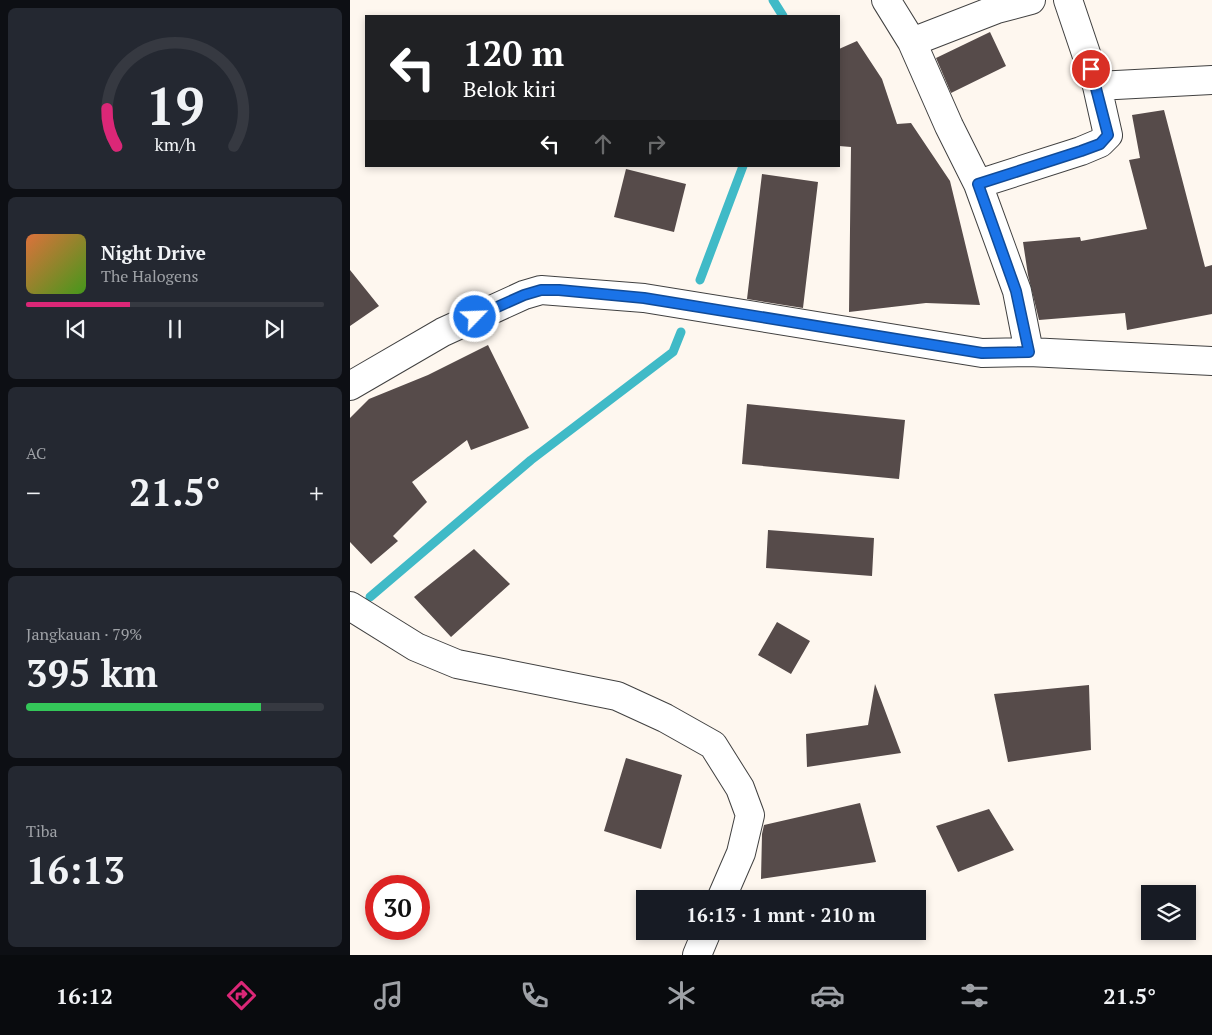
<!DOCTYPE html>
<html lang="id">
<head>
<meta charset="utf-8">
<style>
  body { margin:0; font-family:"PT Serif",serif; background:#242831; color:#f1f3f6; height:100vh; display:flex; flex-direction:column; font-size:19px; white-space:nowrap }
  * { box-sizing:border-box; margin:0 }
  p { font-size:16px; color:#9ea1a6 }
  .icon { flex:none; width:28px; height:28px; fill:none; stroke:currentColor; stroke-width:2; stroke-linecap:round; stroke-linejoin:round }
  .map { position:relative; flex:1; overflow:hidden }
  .panel { display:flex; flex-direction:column; gap:8px; padding:8px; background:#0d0f14; width:350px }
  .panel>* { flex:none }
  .top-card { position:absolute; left:15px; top:15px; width:475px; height:152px; border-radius:0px; box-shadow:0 2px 8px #0003; background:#202124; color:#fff; overflow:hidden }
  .fabs { position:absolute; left:791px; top:885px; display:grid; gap:10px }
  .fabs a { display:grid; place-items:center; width:55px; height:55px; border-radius:0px; background:#171b24; box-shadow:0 2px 8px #0003; font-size:25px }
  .speed { position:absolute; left:15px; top:875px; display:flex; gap:10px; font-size:25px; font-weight:700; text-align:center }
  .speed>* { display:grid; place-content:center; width:65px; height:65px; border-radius:50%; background:#171b24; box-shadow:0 2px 8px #0003; line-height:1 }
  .speed .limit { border:8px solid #d22; background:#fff; color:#111 }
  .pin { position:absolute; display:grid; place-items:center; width:42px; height:42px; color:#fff; margin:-21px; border:2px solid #fff; border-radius:50%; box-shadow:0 1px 5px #0007 }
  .me { position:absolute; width:55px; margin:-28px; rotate:66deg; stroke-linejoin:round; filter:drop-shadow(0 0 4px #0008) }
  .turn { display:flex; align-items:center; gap:18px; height:105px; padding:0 15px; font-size:22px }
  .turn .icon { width:65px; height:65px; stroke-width:2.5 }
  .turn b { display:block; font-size:35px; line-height:42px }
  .lanes { display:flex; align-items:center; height:48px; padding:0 15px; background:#0003; justify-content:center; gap:25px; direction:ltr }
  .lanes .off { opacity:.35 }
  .big { font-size:38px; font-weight:700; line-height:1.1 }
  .panel .widget { flex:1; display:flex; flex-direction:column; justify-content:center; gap:8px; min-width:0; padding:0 18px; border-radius:8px; background:#242831 }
  .panel .dial { align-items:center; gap:0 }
  .dial svg { height:130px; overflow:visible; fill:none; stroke:#363941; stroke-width:7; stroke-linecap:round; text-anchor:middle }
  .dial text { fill:#f1f3f6; stroke:none }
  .song { display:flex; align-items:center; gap:15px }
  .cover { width:60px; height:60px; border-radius:8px; background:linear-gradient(135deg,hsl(20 70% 55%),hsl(100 70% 35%)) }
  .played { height:5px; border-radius:2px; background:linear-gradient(90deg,#db2777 35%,#363941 35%) }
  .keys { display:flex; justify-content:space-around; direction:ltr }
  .heat { display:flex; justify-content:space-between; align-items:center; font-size:28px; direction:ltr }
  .charge { height:8px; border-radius:4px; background:linear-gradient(90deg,#34c759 79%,#363941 0) }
  .trip { position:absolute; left:286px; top:890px; width:290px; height:50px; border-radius:0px; background:#171b24; box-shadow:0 2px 8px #0003; font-weight:700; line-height:50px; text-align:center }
  .tab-bar { display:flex; height:80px; justify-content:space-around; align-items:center; background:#090b0e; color:#9ea1a6 }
  .tab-bar .icon { width:35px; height:35px }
  .tab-bar .current { color:#db2777 }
  .tab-bar b { font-size:22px; color:#f1f3f6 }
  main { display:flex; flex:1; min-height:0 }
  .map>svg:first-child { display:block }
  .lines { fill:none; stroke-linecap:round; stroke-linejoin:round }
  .stream { stroke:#40bac7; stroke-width:9 }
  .building { fill:#564b4a }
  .street-casing { stroke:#414141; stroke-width:30 }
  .street { stroke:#fff; stroke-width:28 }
  .route-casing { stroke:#114b97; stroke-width:12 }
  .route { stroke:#1a73e8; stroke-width:9 }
</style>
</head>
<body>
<main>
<section class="panel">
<div class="widget dial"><svg viewBox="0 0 100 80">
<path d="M14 69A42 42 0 1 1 86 69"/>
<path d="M14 69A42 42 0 0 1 8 46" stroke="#db2777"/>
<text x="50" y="56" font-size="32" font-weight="700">19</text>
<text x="50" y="72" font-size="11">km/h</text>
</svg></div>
<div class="widget">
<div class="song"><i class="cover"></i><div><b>Night Drive</b><p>The Halogens</p></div></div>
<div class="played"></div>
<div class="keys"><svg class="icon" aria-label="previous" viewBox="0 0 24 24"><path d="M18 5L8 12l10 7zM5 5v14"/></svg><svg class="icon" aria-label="pause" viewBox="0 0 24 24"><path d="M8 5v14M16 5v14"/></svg><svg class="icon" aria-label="next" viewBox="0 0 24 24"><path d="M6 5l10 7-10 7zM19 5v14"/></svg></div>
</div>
<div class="widget"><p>AC</p>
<div class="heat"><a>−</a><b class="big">21.5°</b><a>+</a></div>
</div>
<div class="widget"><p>Jangkauan · 79%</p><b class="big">395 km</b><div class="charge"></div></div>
<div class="widget"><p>Tiba</p><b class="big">16:13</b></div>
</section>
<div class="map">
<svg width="862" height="955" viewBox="0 0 862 955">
  <rect width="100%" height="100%" fill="#fef7ef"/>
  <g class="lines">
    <path class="stream" d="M 423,0 L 433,16
      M 350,280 L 393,166
      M 20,597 L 181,460 L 323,352 L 331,332"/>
  </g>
  <path class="building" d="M 640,32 L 656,66 L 601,93 L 586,58 Z
    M 507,41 L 532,79 L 547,124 L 561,123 L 600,181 L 630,305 L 576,303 L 499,312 L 501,147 L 489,146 L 489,49 Z
    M 814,110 L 855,267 L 862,265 L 862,314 L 777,330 L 775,313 L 689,320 L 678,275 L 673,242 L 730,237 L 731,241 L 797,229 L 779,160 L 790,158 L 782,115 Z
    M 276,169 L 336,184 L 324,232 L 264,217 Z
    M 412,174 L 468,182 L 453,308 L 397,299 Z
    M 0,270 L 29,306 L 0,326 Z
    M 138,345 L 179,428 L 121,450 L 117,440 L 62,482 L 77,502 L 43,536 L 48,541 L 21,564 L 0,542 L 0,418 L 19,399 L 78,375 Z
    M 397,404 L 555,420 L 549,479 L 392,464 Z
    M 418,530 L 524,538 L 522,576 L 416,568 Z
    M 124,549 L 160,584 L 101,637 L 64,597 Z
    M 427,622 L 460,641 L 441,674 L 408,655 Z
    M 525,684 L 551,753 L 457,767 L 456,734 L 518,725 Z
    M 739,685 L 741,750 L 658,762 L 644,694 Z
    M 276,758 L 332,775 L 311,849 L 254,831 Z
    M 510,803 L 526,862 L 411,879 L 412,834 L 414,825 Z
    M 639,809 L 664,850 L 608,872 L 586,826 Z"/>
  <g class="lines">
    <g class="street-casing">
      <path id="street" d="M 536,0 L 562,42 L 599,126 L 628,184 L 667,291 L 679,352
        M 562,42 L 647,9 L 681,0
        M 747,86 L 862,80
        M 628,184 L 731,151 L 750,143 L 758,135 L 747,86 L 718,0
        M 0,386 L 93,332 L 174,295 L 191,290 L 294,298 L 632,353 L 679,352 L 862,361
        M 0,606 L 66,647 L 107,664 L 267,696 L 315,718 L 363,745 L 390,788 L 400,815 L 391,853 L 371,899
        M 347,955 L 357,931"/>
    </g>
    <use href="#street" class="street"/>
  </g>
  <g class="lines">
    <g class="route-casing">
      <path id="route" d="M 125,317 L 174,295 L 191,290 L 209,290 L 294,298 L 632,353 L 679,352 L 666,291 L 628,184 L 731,151 L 750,144 L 758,135 L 741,69"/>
    </g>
    <use href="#route" class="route"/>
  </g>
</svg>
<div class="fabs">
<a><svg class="icon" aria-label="layers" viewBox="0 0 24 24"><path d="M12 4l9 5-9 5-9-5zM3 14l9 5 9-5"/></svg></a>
</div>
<div class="speed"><div class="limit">30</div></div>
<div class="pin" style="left:741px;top:69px;background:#d93025"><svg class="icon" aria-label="arrive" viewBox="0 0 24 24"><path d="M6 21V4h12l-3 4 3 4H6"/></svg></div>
<svg class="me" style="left:125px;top:317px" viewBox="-20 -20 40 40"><circle r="17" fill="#1a73e8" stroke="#fff" stroke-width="3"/><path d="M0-11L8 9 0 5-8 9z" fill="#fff"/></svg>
<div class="trip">16:13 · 1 mnt · 210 m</div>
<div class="top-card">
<div class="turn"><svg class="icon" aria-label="left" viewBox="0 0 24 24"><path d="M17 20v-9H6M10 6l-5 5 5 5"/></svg><div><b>120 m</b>Belok kiri</div></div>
<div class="lanes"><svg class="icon" aria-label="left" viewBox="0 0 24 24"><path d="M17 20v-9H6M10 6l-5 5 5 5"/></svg><svg class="icon off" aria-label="ahead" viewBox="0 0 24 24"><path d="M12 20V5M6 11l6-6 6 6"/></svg><svg class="icon off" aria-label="right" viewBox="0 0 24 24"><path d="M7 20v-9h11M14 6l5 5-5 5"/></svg></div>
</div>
</div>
</main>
<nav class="tab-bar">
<b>16:12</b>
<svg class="icon current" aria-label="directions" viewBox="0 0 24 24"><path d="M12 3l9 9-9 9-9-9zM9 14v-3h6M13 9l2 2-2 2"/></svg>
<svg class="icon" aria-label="music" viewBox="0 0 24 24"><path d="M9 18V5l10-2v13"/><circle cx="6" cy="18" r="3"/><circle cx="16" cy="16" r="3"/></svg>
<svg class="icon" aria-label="phone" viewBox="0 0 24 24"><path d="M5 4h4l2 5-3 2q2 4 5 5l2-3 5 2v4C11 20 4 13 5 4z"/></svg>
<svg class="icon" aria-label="climate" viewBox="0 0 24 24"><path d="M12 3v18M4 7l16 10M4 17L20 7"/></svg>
<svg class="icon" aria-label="car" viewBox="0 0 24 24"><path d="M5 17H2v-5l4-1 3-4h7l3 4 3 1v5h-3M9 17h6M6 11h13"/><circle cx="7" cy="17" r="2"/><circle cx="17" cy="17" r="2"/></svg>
<svg class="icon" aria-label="filters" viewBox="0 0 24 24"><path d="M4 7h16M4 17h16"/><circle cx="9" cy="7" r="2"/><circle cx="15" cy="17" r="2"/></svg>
<b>21.5°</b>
</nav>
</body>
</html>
